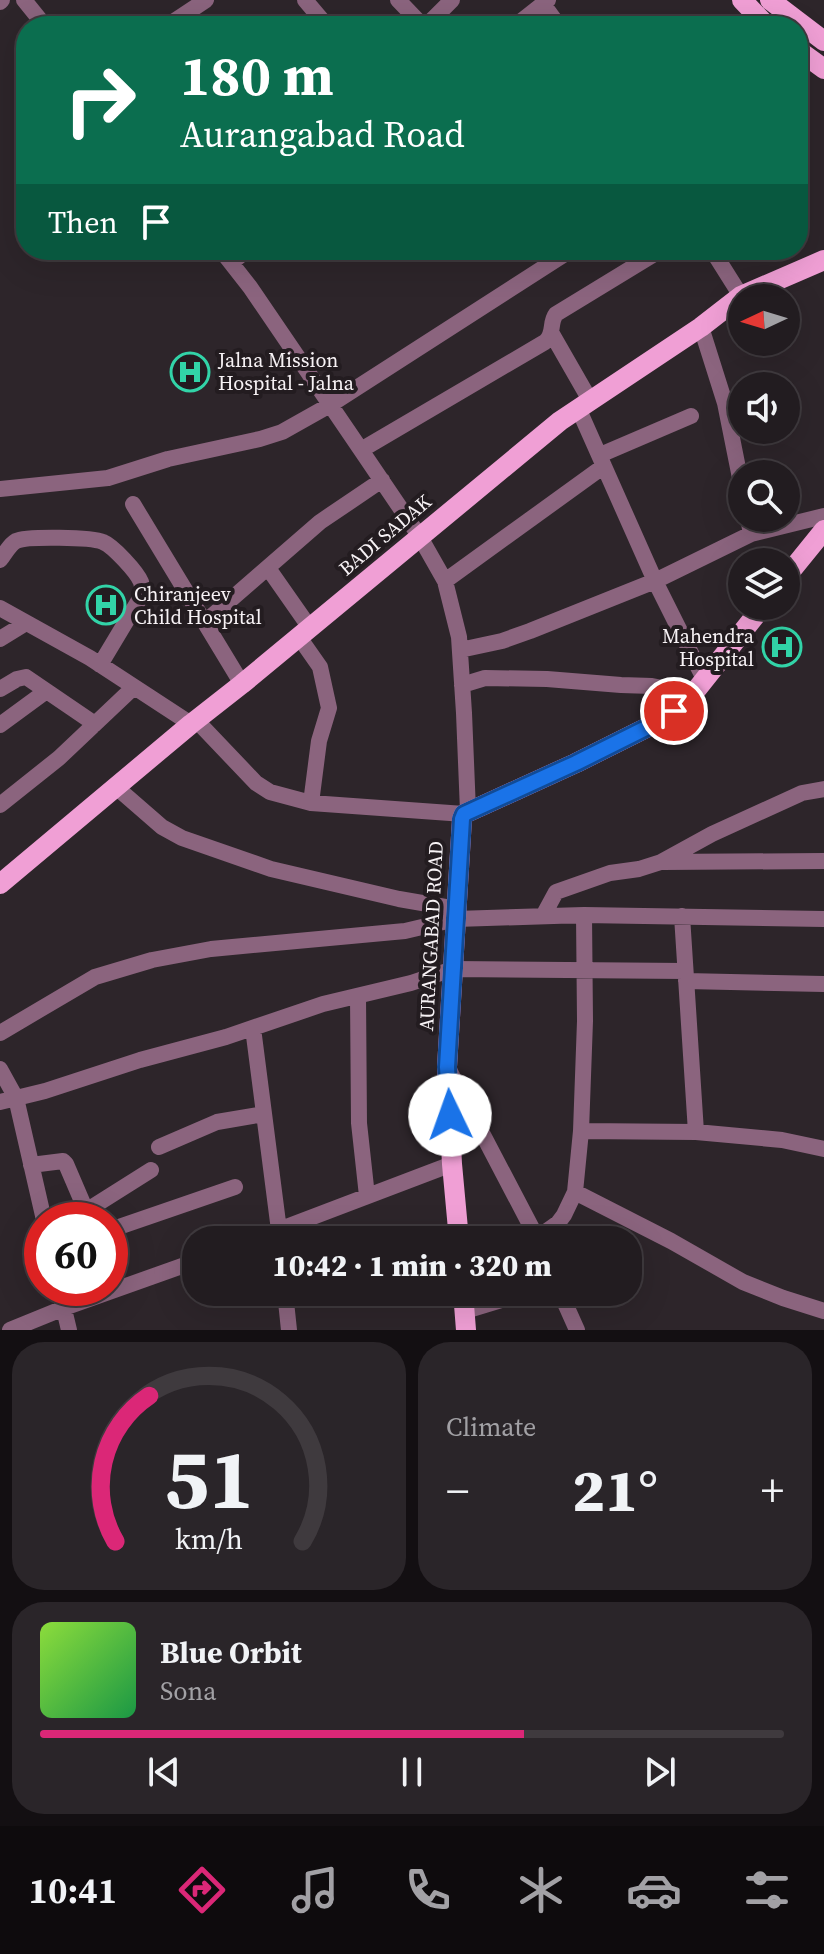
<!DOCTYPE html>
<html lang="en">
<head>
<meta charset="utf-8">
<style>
  body { margin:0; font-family:"Source Serif 4",serif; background:#2a2529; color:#f1f3f6; height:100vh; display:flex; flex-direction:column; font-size:30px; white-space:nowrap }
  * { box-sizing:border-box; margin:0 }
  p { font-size:26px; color:#a2a1a5 }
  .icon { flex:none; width:44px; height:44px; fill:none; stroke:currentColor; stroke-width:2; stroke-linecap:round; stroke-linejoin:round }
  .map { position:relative; height:1330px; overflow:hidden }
  .side { display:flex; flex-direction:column; gap:12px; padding:12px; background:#130f12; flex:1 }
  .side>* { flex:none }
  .guide { position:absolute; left:16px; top:16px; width:792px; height:244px; border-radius:32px; box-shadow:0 8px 32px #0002,0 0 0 2px #3f3a3e; background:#0b6e4f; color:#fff; overflow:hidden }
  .needle { width:52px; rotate:266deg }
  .tools { position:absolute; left:728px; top:284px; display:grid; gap:16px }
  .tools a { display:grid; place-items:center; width:72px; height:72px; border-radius:50%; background:#221c20; box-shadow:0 8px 32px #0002,0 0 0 2px #3f3a3e; font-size:40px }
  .speed { position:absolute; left:24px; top:1202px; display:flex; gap:16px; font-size:40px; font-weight:700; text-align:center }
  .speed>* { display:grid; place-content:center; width:104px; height:104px; border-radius:50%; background:#221c20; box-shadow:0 8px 32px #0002,0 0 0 2px #3f3a3e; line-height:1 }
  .speed .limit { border:12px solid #d22; background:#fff; color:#111 }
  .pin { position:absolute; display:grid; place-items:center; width:68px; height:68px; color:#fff; margin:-34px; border:4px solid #fff; border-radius:50%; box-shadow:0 2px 8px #0007 }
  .me { position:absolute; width:88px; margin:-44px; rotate:357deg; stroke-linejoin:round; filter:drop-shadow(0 0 6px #0008) }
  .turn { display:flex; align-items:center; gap:28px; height:168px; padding:0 32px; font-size:36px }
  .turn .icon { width:104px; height:104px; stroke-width:2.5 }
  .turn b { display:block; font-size:56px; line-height:68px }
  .then { display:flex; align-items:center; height:76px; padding:0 32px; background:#0003; gap:16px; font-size:30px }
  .big { font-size:60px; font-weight:800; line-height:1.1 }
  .side .tile { flex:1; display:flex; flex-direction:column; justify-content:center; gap:12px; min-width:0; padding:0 28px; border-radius:32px; background:#2a2529 }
  .side .dial { align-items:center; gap:0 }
  .dial svg { height:208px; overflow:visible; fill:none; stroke:#3f3a3e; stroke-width:7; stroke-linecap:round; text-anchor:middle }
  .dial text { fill:#f1f3f6; stroke:none }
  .song { display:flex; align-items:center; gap:24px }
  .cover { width:96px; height:96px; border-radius:12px; background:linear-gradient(135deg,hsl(90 70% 55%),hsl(140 70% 35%)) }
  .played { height:8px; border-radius:4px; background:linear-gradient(90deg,#db2777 65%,#3f3a3e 65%) }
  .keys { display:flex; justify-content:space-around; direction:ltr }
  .heat { display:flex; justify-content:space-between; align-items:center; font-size:44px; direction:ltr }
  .side .tiles { flex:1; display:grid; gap:12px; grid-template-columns:1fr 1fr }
  .tile:last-child { grid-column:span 2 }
  .trip { position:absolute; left:182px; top:1226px; width:460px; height:80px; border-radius:32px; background:#221c20; box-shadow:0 8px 32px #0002,0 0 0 2px #3f3a3e; font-weight:800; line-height:80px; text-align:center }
  .menu { display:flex; height:128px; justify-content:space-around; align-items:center; background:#0e0b0d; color:#a2a1a5 }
  .menu .icon { width:56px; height:56px }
  .menu .on { color:#db2777 }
  .menu b { font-size:36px; color:#f1f3f6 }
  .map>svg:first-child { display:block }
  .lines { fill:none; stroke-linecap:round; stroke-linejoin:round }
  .minor { stroke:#8b647e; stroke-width:16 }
  .major { stroke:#f09fd5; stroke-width:20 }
  .route-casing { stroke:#114b97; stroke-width:20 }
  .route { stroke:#1a73e8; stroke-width:14 }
  .labels { text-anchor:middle; stroke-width:8; stroke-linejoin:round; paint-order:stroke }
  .poi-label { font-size:20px; fill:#f7f2f5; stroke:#231c20; text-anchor:start }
  .street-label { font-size:20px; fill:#f7f2f5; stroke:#231c20 }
</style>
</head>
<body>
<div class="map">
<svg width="824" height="1330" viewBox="0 0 824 1330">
  <rect width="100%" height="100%" fill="#2d252a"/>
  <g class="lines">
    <path class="minor" d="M 24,0 L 45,26
      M 305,0 L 327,26
      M 398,0 L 423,26
      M 0,2 L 2,0
      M 543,4 L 559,26
      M 167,26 L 206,0
      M 426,26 L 452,0
      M 515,26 L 548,0
      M 221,250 L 250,287 L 361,450 L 420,537 L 445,581 L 459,637 L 464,713 L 468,811
      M 712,250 L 741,296
      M 231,263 L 247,250
      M 701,327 L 725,403 L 742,488
      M 552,334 L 591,402
      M 579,410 L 655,581 L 704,679
      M 361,450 L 545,342 C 555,334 549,323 556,314 L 661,250
      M 600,455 L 691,416
      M 0,489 L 108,478 L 168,459 L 260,439 L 282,432 L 330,405 L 571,250
      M 133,504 L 242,684
      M 748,518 L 751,534
      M 0,560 C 5,554 9,545 16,541 C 26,536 92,537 103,542 C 113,546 137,572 141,582 C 143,589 142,593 139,600 L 100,665
      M 268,568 L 310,628
      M 445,581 L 604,466
      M 0,608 L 90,658 L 191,724
      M 205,622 L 320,522 L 382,480
      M 299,637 L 320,667 L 329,708 L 319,741 L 311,803
      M 0,639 L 26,623
      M 460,650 L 502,641 L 530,631 L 655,581 L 751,534 L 824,516
      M 462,685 L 485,678 L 547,679 L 621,685 L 652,686 L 693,694
      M 0,689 L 17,679 L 26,677 L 95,724
      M 196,720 L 256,783 L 270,792 L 311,803 L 464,814
      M 0,725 L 45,692
      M 116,787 L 162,827 L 182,838 L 271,869 L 399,899 L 457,909
      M 0,805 L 59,758 L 134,687
      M 663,862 L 824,861
      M 543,916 L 556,892 L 610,873 L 639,869 L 661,862 L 712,834 L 802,793 L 824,789
      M 682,916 L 696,1132
      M 686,981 L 824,984
      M 358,996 L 359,1123 L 367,1196
      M 253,1028 L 280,1238
      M 0,1033 L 95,977 L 152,960 L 211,949 L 405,931 L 456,919 L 584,915 L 824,919
      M 448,1068 L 537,1238 L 558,1223 L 564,1215 L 575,1192 L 581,1131 L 585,1021 L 584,915
      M 0,1069 L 16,1098 L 44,1220
      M 0,1102 L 45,1091 L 140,1060 L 226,1037 L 323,1004 L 411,983 L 453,969 L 685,971
      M 581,1131 L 696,1132 L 782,1140 L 824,1149
      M 159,1147 L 217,1122 L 264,1114
      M 31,1165 L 63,1161 L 66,1164 L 90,1220
      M 575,1192 L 671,1241 L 743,1282 L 783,1298 L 824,1311
      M 86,1211 L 151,1170
      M 110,1230 L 235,1187
      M 252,1240 L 452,1164
      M 59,1288 L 69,1330
      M 285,1292 L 289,1330
      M 560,1292 L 577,1330
      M 465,1311 L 528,1292
      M 10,1330 L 64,1308 L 196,1261"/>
    <path class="major" d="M 742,0 L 767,26
      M 770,0 L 824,41
      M 798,50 L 824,69
      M 786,577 L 824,530
      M 0,884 L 191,724 L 242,684 L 560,421 L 701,327 L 741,296 L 824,260
      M 459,1240 L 452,1164 L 447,1067 L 462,819 L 464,814 L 576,763 L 648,727 L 674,711 L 693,694 L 763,606
      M 463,1292 L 466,1330"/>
  </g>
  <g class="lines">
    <g class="route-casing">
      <path id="route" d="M 450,1115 L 447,1067 L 462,819 L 464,814 L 576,763 L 648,727 L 674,711"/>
    </g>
    <use href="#route" class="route"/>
  </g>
  <defs>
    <g id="hospital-ring" transform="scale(2)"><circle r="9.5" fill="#231c20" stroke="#32d4a8" stroke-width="1.5"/><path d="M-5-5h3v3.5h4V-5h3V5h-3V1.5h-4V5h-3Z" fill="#32d4a8"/></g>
  </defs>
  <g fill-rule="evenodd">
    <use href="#hospital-ring" x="190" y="372"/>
    <use href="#hospital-ring" x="106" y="605"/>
    <use href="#hospital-ring" x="782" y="647"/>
  </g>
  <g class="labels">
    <g class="poi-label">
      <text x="218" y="367">Jalna Mission<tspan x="218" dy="23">Hospital - Jalna</tspan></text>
      <text x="134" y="601">Chiranjeev<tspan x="134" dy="23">Child Hospital</tspan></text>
      <text x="754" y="643" text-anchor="end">Mahendra<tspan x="754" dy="23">Hospital</tspan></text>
    </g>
    <g class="street-label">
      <text transform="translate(385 535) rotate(-40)" y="7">BADI SADAK</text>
      <text transform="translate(431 936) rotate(-87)" y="7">AURANGABAD ROAD</text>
    </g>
  </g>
</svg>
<div class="tools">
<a><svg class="needle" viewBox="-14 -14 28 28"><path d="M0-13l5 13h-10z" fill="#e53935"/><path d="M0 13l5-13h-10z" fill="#a2a1a5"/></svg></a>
<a><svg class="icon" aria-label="sound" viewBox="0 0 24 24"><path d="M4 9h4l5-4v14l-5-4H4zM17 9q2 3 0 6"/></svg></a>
<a><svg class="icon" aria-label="search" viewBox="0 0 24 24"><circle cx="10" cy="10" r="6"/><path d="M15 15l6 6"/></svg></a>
<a><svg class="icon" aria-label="layers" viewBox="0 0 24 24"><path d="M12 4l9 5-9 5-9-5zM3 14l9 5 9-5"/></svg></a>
</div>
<div class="speed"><div class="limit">60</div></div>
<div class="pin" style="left:674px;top:711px;background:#d93025"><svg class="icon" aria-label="arrive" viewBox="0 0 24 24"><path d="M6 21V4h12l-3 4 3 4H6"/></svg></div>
<svg class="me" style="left:450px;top:1115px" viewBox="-20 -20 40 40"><circle r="19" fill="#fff"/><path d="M0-13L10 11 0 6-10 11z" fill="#1a73e8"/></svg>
<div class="trip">10:42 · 1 min · 320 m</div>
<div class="guide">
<div class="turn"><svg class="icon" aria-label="right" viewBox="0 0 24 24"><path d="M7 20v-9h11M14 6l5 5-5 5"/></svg><div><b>180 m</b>Aurangabad Road</div></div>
<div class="then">Then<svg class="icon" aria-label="arrive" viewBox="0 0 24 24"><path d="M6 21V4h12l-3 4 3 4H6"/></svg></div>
</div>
</div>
<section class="side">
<div class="tiles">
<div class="tile dial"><svg viewBox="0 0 100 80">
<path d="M14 69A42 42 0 1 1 86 69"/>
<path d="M14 69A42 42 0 0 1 27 13" stroke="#db2777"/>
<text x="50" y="56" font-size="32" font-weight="700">51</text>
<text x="50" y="72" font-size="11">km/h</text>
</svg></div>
<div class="tile"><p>Climate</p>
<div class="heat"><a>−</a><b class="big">21°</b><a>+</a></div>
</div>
<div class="tile">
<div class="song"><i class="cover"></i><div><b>Blue Orbit</b><p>Sona</p></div></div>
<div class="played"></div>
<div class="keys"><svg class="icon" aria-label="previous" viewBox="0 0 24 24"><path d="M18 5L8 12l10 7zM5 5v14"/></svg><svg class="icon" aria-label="pause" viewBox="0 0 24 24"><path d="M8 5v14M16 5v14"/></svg><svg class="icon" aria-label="next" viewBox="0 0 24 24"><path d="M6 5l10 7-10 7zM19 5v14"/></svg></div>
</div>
</div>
</section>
<nav class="menu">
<b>10:41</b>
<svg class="icon on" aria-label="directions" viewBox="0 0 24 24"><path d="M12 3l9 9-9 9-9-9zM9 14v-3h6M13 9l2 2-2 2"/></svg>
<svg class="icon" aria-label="music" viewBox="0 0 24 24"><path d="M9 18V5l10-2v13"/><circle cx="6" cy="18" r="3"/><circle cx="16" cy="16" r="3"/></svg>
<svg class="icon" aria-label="phone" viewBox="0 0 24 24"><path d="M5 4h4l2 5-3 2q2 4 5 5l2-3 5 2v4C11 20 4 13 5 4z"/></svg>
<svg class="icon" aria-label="climate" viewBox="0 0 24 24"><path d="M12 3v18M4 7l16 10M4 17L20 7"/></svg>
<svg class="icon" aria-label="car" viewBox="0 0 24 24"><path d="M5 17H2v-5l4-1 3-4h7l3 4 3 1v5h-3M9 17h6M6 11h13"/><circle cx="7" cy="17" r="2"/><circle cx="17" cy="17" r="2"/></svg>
<svg class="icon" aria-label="filters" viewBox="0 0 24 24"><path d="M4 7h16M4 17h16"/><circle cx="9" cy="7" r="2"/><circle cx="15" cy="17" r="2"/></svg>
</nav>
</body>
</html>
